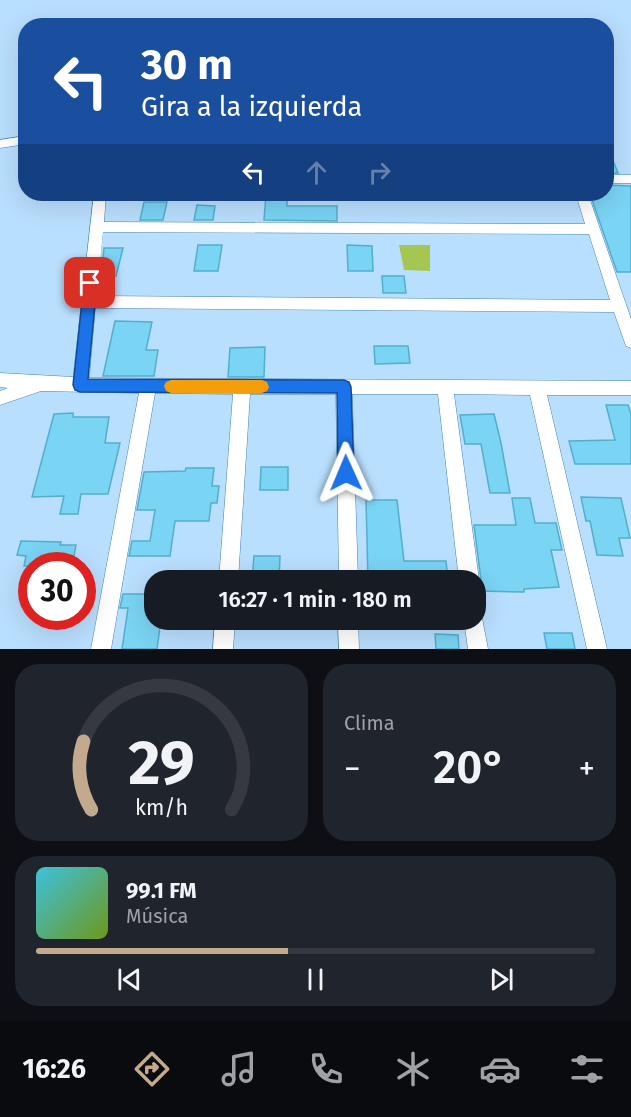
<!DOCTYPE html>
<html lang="es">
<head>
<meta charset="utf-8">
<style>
  body { margin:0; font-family:"Fira Sans",sans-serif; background:#20242c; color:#f1f3f6; height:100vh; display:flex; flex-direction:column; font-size:22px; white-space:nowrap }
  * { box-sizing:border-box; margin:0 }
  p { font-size:20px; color:#9ea1a6 }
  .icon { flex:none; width:33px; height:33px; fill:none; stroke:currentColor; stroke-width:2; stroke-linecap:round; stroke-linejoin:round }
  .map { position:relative; height:649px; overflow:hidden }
  .sheet { display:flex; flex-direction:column; gap:15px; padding:15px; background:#0d0f14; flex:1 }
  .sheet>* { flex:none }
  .hud { position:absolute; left:18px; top:18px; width:596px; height:183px; border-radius:24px; box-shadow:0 6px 24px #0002; background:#1a4fa0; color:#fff; overflow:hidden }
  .speed { position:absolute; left:18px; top:552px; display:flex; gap:12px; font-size:30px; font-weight:700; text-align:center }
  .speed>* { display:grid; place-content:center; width:78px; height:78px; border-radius:50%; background:#171b24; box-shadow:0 6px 24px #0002; line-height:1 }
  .speed .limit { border:9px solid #d22; background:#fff; color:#111 }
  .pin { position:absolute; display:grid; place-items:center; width:51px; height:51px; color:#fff; margin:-26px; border-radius:12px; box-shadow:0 3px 9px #0006 }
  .me { position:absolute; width:66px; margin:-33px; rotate:359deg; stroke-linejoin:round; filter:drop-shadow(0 0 4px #0008) }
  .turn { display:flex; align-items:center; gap:21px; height:126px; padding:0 24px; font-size:27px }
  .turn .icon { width:78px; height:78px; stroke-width:2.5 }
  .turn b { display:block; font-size:42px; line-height:51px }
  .lanes { display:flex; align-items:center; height:57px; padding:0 24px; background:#0003; justify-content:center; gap:30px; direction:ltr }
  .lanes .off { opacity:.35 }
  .big { font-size:45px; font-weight:600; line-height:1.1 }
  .sheet .card { flex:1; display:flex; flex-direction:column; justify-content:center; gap:9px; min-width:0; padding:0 21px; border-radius:24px; background:#20242c }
  .sheet .dial { align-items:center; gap:0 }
  .dial svg { height:156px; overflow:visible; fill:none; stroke:#363941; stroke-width:7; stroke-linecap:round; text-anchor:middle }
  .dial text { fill:#f1f3f6; stroke:none }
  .song { display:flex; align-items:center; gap:18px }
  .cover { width:72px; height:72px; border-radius:9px; background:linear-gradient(135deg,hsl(190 70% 55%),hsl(80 70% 35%)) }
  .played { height:6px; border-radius:3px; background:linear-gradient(90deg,#c3aa8c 45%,#363941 45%) }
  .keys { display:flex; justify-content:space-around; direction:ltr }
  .heat { display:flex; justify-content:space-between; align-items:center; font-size:33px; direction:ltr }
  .sheet .tiles { flex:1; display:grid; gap:15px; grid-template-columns:1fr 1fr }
  .card:last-child { grid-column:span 2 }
  .trip { position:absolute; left:144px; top:570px; width:342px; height:60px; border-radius:24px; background:#171b24; box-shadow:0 6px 24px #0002; font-weight:600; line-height:60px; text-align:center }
  .menu { display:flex; height:96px; justify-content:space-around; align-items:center; background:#090b0e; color:#9ea1a6 }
  .menu .icon { width:42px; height:42px }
  .menu .active { color:#c3aa8c }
  .menu b { font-size:27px; color:#f1f3f6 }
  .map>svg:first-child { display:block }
  .green { fill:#a5c651 }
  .building { fill:#7ad4f4; stroke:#53aecd; stroke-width:1.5 }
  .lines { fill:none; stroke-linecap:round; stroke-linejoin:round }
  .minor-casing { stroke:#4483b2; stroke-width:1 }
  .minor { fill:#fff; fill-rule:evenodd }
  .route { fill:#1a73e8; stroke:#114b97; stroke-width:1.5 }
  .slow { fill:#f59e0b }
</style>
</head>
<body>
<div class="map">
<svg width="631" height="649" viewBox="0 0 631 649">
  <rect width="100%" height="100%" fill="#b9dffe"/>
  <path class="green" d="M 399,245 L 430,245 L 430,271 L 404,270 Z"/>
  <path class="building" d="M 606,145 L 607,145 L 618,173 L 606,173 Z
    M 606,185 L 631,186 L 631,272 L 617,272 L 590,194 L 606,194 Z
    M 266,194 L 287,194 L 287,206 L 337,206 L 337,221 L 264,220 Z
    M 144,202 L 167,202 L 163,220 L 140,220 Z
    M 197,205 L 215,206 L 213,220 L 194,220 Z
    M 198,245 L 222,245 L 218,271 L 194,271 Z
    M 347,245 L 372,246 L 373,271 L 348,271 Z
    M 104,248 L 123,248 L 116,276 L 101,276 Z
    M 382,276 L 404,276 L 406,293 L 383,293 Z
    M 115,321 L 152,322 L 146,350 L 158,350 L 154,376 L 103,376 Z
    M 374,346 L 408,346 L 410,363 L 375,364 Z
    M 265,347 L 264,377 L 228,377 L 230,348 Z
    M 606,405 L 628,405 L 631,414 L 631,464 L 575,464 L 569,441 L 615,440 Z
    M 73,413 L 73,417 L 109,417 L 105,443 L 120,443 L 108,494 L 81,494 L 78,514 L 60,514 L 64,496 L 32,497 L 54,414 Z
    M 494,414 L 501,443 L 510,493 L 490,493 L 481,444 L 465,444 L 460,415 Z
    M 261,467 L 288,467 L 288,490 L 260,490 Z
    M 186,468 L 214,468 L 212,486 L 219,486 L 217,503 L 211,503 L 209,521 L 175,521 L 170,556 L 129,556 L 132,541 L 150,541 L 155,510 L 137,510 L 144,472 L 185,471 Z
    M 581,497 L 621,498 L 630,538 L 619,538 L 623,556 L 597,555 L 590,521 L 586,521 Z
    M 512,498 L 530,498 L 535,523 L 556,523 L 562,550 L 551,550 L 559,587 L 524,589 L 524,592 L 479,591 L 481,580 L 474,525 L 516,525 Z
    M 366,500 L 397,500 L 404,561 L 446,561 L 448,580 L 368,580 Z
    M 21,541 L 61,542 L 60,545 L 76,545 L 72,566 L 24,566 L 26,556 L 17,555 Z
    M 254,556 L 280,556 L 279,580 L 252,580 Z
    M 123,594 L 154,594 L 154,620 L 161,620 L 157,649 L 122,649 L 128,608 L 120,608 Z
    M 544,633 L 572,633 L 575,649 L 547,649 Z
    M 435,634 L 458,635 L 459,649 L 436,649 Z"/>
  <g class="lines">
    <g class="minor-casing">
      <path id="minor" d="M 26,136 L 26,144 L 0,148 L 0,140 Z
        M 606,175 L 631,175 L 631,183 L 606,183 Z
        M 94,194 L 106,194 L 104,222 L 585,224 L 576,194 L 588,194 L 631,319 L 631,348 L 626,346 L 614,312 L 95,308 L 89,378 L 631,381 L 631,395 L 547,395 L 607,649 L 587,649 L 530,395 L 454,394 L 479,580 L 476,587 L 476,580 L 459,580 L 438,394 L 352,394 L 358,580 L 339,580 L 336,394 L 250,394 L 238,580 L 219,580 L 233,394 L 155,393 L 111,649 L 91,649 L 139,393 L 41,391 L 0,405 L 0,391 L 8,388 L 0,387 L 0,373 L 73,377 ZM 103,232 L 589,234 L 610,300 L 97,296 Z
        M 476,611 L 481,613 L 488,649 L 468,649 L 464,620 L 476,620 Z
        M 215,620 L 235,620 L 233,649 L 213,649 Z
        M 338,620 L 358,620 L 359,649 L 339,649 Z"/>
    </g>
    <use href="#minor" class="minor"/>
  </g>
  <path class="route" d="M 90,278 L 97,283 L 88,379 L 344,380 L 349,382 L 351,387 L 354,473 L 351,478 L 346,481 L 340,478 L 338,473 L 337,393 L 80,392 L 75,390 L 73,385 L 84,283 Z"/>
  <path class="slow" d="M 171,380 L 262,380 L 267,382 L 269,387 L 267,391 L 262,393 L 171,393 L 166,391 L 164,386 L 166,382 Z"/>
</svg>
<div class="speed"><div class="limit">30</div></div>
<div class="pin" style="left:90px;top:283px;background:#d93025"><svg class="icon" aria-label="arrive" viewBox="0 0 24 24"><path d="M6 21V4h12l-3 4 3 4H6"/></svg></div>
<svg class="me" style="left:346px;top:473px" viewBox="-20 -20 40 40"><path d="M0-17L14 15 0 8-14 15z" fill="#1a73e8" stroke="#fff" stroke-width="4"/></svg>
<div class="trip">16:27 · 1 min · 180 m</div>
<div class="hud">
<div class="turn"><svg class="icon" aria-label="left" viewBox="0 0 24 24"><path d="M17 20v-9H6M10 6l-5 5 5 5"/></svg><div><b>30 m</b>Gira a la izquierda</div></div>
<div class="lanes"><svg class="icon" aria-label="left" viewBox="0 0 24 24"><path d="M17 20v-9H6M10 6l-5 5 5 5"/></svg><svg class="icon off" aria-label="ahead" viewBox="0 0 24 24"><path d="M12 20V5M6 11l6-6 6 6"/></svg><svg class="icon off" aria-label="right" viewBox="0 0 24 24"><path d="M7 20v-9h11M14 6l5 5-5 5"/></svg></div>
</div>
</div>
<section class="sheet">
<div class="tiles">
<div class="card dial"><svg viewBox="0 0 100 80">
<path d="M14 69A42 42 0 1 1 86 69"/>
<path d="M14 69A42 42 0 0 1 10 34" stroke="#c3aa8c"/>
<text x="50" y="56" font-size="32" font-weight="700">29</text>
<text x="50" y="72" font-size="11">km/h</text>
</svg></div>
<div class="card"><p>Clima</p>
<div class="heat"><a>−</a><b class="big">20°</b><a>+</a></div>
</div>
<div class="card">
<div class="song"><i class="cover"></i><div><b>99.1 FM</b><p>Música</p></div></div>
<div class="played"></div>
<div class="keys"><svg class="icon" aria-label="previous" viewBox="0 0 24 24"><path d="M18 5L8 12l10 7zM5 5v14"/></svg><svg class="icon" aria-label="pause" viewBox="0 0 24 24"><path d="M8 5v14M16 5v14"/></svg><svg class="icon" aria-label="next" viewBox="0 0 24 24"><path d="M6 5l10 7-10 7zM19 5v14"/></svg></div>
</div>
</div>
</section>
<nav class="menu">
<b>16:26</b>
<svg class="icon active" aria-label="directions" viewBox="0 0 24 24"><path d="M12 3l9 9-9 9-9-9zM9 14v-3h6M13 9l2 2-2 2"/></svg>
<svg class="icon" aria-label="music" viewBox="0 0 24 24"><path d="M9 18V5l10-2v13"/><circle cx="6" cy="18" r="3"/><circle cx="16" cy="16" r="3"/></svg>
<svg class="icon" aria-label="phone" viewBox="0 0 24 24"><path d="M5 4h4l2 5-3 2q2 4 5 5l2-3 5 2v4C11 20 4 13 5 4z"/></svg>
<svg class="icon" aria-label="climate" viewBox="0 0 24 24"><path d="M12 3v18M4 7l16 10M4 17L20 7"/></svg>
<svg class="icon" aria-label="car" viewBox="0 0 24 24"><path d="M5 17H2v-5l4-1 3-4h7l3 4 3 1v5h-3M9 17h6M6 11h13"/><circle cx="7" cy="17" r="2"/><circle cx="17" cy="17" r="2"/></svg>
<svg class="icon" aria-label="filters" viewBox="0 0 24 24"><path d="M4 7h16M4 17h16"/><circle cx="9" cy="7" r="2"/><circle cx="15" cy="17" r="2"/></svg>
</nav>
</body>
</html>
